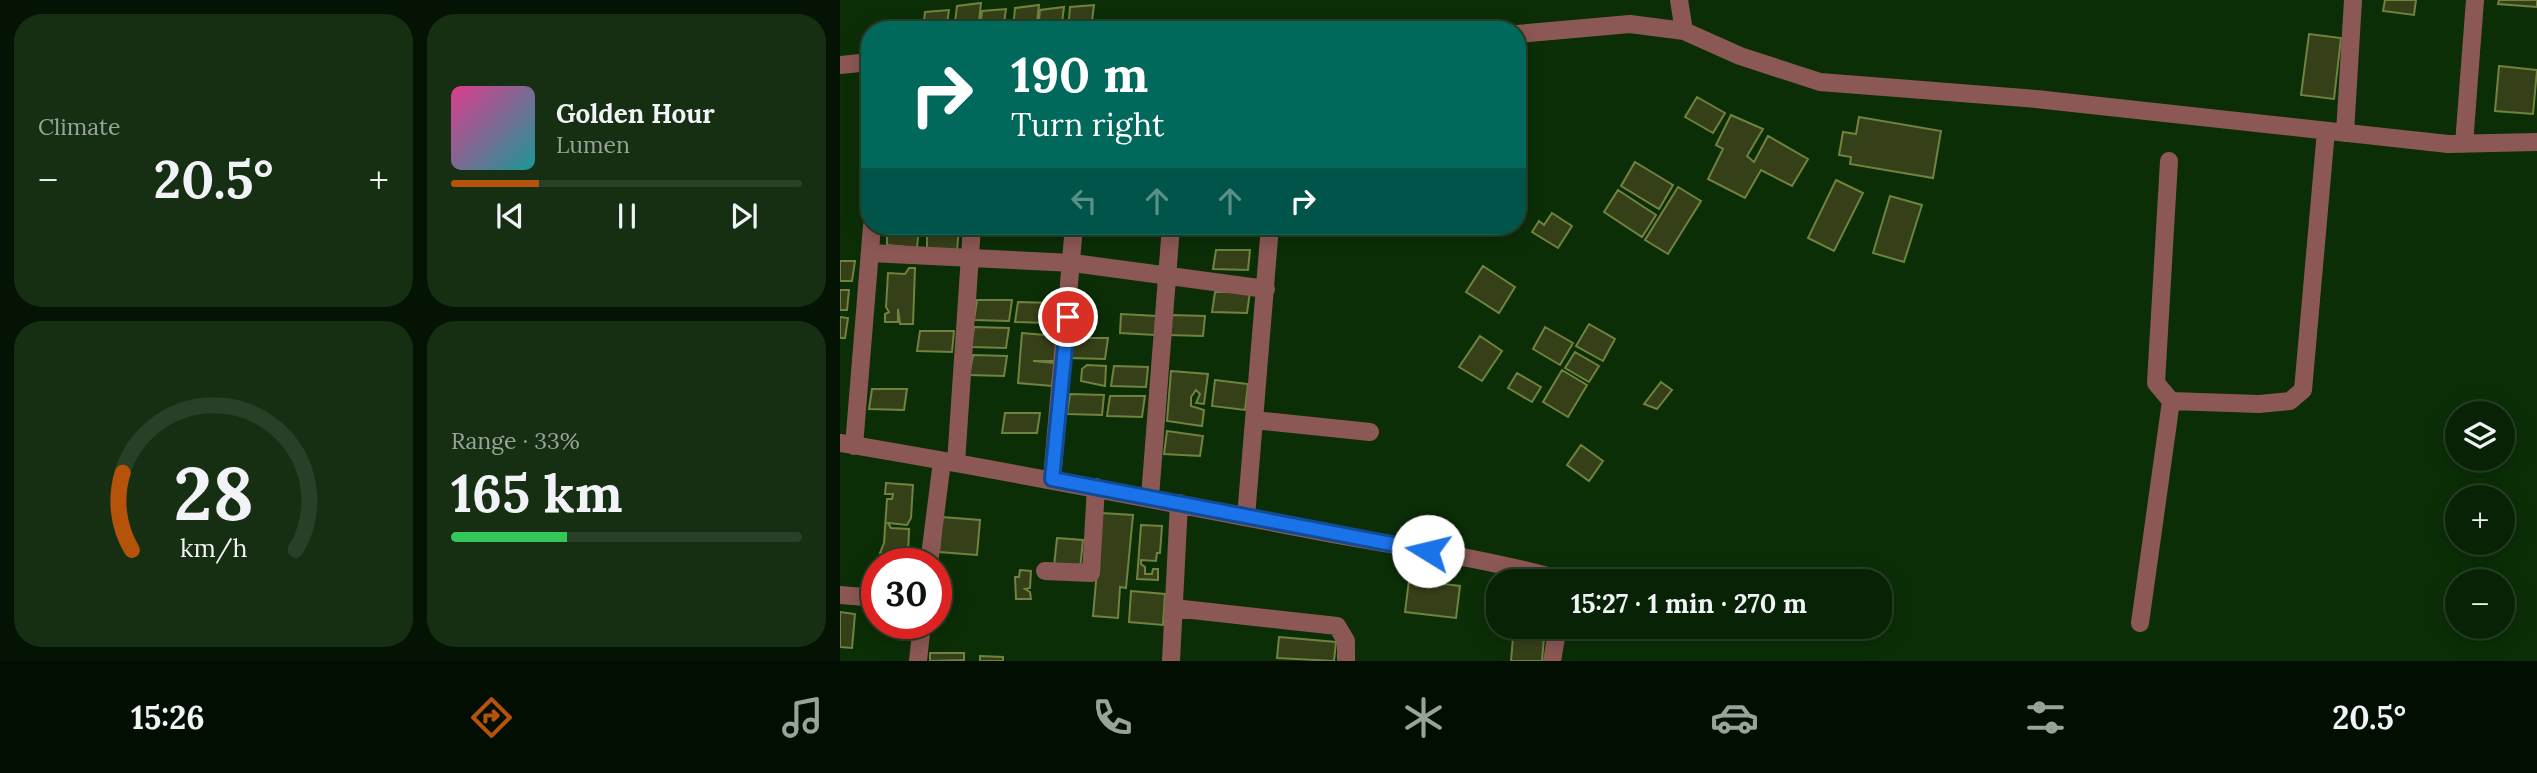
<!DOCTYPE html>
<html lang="en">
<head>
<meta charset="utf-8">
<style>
  body { margin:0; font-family:Lora,serif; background:#162f13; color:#f1f3f6; height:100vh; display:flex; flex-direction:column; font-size:26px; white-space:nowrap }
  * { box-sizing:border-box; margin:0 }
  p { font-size:23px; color:#98a49a }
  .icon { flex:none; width:38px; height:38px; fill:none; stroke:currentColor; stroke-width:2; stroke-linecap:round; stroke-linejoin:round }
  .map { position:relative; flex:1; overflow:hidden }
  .drawer { display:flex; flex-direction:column; gap:14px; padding:14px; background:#041303; width:840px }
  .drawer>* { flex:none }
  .hud { position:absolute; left:21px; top:21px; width:665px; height:214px; border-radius:28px; box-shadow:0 4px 18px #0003,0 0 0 2px #293f27; background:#00695c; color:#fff; overflow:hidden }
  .controls { position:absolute; left:1605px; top:401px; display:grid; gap:14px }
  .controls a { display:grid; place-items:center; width:70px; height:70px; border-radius:50%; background:#082205; box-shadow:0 4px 18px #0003,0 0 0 2px #293f27; font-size:35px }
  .speed { position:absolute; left:21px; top:548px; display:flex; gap:14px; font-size:35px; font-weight:700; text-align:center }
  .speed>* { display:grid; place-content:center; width:91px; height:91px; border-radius:50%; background:#082205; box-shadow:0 4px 18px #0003,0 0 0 2px #293f27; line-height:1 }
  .speed .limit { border:10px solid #d22; background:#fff; color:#111 }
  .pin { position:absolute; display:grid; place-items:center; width:60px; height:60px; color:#fff; margin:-30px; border:4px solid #fff; border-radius:50%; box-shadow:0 2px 7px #0007 }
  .me { position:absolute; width:77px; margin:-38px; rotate:279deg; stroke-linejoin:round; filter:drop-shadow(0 0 5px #0008) }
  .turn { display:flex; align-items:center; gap:24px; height:147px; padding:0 35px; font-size:32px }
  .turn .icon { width:91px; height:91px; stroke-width:2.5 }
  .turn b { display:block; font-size:49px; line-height:60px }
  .lanes { display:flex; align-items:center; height:66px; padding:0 35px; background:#0003; justify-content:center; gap:35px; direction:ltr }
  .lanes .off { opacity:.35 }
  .big { font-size:52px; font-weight:700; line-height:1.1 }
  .drawer .card { flex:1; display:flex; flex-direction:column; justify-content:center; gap:10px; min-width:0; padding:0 24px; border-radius:28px; background:#162f13 }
  .drawer .dial { align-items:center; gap:0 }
  .dial svg { height:182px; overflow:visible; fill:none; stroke:#293f27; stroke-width:7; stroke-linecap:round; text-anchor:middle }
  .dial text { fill:#f1f3f6; stroke:none }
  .song { display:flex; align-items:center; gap:21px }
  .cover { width:84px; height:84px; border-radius:10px; background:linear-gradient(135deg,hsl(330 70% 55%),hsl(180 70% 35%)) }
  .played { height:7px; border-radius:4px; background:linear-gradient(90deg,#b45309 25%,#293f27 25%) }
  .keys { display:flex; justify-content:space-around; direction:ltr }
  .heat { display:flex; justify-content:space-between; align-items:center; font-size:38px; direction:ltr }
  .charge { height:10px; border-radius:5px; background:linear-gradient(90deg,#34c759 33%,#293f27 0) }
  .drawer .tiles { flex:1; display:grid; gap:14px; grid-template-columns:repeat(2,1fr) }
  .trip { position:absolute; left:646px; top:569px; width:406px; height:70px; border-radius:28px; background:#082205; box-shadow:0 4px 18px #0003,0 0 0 2px #293f27; font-weight:700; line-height:70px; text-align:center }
  .tabs { display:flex; height:112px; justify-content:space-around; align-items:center; background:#030e02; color:#98a49a }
  .tabs .icon { width:49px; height:49px }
  .tabs .active { color:#b45309 }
  .tabs b { font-size:32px; color:#f1f3f6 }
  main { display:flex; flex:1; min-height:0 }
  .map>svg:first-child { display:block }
  .building { fill:#364018; stroke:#70823e; stroke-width:2 }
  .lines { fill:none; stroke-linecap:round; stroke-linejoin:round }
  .minor { stroke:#8c5856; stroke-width:18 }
  .route-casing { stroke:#114b97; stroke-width:18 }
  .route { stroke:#1a73e8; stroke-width:12 }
</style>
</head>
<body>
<main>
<section class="drawer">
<div class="tiles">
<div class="card"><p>Climate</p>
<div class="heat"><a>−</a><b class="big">20.5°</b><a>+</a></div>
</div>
<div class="card">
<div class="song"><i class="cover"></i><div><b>Golden Hour</b><p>Lumen</p></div></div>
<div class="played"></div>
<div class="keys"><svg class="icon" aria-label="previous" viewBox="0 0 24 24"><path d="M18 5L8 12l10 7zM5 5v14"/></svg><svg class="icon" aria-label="pause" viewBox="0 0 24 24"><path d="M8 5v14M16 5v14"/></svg><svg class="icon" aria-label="next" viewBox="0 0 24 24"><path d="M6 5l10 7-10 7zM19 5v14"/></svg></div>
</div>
<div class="card dial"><svg viewBox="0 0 100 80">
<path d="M14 69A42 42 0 1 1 86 69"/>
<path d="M14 69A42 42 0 0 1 10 35" stroke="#b45309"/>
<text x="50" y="56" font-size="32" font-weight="700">28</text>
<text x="50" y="72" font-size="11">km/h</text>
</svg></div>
<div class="card"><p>Range · 33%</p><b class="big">165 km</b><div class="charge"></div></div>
</div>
</section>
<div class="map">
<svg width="1697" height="661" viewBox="0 0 1697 661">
  <rect width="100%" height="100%" fill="#0b2e07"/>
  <path class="building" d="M 1545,0 L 1576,0 L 1574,15 L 1543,11 Z
    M 1659,0 L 1697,0 L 1697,7 L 1658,4 Z
    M 141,3 L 138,30 L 114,30 L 117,6 Z
    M 199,5 L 196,30 L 173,30 L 175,8 Z
    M 254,5 L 251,30 L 228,30 L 230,7 Z
    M 224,7 L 221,30 L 198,30 L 200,10 Z
    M 166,9 L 163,30 L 140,30 L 142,11 Z
    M 109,10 L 106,30 L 83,30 L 85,12 Z
    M 1469,34 L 1501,38 L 1494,99 L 1461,95 Z
    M 1659,66 L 1697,70 L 1693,114 L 1655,111 Z
    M 857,97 L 885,113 L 873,133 L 845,117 Z
    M 891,115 L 923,129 L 907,156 L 914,162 L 928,136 L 968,159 L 952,186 L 921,170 L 905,198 L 868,179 L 883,149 L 876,145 Z
    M 1019,117 L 1101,131 L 1093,178 L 1010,164 L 1011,157 L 999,155 L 1003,132 L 1016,134 Z
    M 795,162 L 833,185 L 819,209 L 781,186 Z
    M 996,180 L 1023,193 L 994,251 L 968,238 Z
    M 838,187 L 861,201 L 828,254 L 805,240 Z
    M 778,190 L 816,215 L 802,237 L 764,212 Z
    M 1050,196 L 1082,205 L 1064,262 L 1033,253 Z
    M 712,213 L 732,226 L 718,248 L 692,232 L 699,221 L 704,225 Z
    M 47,226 L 79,226 L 77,248 L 47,245 Z
    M 87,226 L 119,226 L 117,252 L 87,249 Z
    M 376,250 L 410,250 L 408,270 L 373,269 Z
    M 0,261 L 15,261 L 12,281 L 0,281 Z
    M 643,266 L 675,287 L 659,313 L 626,292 Z
    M 69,268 L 75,268 L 73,324 L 60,324 L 58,309 L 58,322 L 45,322 L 45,314 L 49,312 L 46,307 L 48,273 L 65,274 Z
    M 0,290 L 9,290 L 7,310 L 0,310 Z
    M 375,292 L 410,292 L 407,313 L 372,312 Z
    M 137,300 L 172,300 L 169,321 L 134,320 Z
    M 178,302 L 213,303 L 210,323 L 175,322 Z
    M 281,314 L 317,316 L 315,335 L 280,333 Z
    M 331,315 L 365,316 L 363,336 L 328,335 Z
    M 0,317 L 8,318 L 5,338 L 0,338 Z
    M 749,324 L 775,339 L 763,361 L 736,346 Z
    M 134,327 L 169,328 L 166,348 L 131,347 Z
    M 705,327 L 733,343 L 720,365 L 693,349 Z
    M 80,331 L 114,331 L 112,352 L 77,351 Z
    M 182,333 L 217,336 L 215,361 L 193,361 L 215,363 L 212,386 L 178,383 Z
    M 640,336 L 662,351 L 642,381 L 619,367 Z
    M 233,338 L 268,338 L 265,359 L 230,358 Z
    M 735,352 L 759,366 L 749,382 L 725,368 Z
    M 133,355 L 167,356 L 164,376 L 129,375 Z
    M 247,365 L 266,366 L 265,386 L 241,381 L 242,369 Z
    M 274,366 L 308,367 L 306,387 L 271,386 Z
    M 722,370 L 747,385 L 728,417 L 703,402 Z
    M 331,371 L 368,374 L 364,404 L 356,403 L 360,394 L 356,390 L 351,397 L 351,406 L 364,410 L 362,426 L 327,421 Z
    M 677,373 L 701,387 L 692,402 L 668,388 Z
    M 375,380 L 408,384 L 405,410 L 372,406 Z
    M 821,382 L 832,390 L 817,409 L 804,404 Z
    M 32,389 L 67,389 L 64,410 L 29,409 Z
    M 230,394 L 264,395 L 262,415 L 227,414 Z
    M 270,396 L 305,396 L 302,417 L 267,416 Z
    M 165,413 L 200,413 L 197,433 L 162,433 Z
    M 327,431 L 363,436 L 360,456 L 324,454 Z
    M 741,445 L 763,461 L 749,481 L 727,465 Z
    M 46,483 L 73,485 L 71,518 L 67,525 L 48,523 L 51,528 L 69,529 L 68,556 L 40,553 L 44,543 L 47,499 L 52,499 L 53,494 L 45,494 Z
    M 262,513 L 293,515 L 286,588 L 280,587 L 278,618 L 253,616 Z
    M 102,517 L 140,520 L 137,555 L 99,552 Z
    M 301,525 L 322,526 L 320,553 L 317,553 L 316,561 L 301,560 L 301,564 L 305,567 L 305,574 L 312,574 L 313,569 L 318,569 L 318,580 L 297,579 Z
    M 217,538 L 243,540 L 240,569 L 214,566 Z
    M 180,570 L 191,571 L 190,588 L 185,589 L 190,592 L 191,599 L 176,599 L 175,577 L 179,577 Z
    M 569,580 L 620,586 L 616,618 L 565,612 Z
    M 291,591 L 325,594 L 323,625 L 289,622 Z
    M 0,612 L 15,614 L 12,648 L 0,647 Z
    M 674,626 L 705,626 L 702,661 L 671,661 Z
    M 439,637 L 496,642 L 494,661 L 437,658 Z
    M 90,653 L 124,653 L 124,660 L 90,661 Z
    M 140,656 L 163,657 L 163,661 L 140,661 Z"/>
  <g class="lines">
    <path class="minor" d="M 839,0 L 844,31
      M 677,34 L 790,24 L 844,31 L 900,56 L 980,82 L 1196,99 L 1608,144 L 1697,142
      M 0,65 L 30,62
      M 1505,133 L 1513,0
      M 1624,144 L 1635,0
      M 1329,161 L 1316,383 L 1331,401
      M 30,253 L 233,263 L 426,289
      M 414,420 L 530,432
      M 0,443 C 156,469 311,499 466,529 C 547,545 630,555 711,577 L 715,581
      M 14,446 L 32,226
      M 116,463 L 132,226
      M 212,479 L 234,226
      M 310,497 L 331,226
      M 406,517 L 430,226
      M 89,564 L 102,461
      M 205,571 L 251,573 L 256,487
      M 0,595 L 37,598
      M 334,608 L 497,626 L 506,641 L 506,661
      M 1300,623 L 1331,401 L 1419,404 L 1450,401 L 1463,390 L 1486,131
      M 78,661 L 82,623
      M 331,661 L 339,503
      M 712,661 L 718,626"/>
  </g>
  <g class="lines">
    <g class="route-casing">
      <path id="route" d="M 228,317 L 212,479 L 588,551"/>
    </g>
    <use href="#route" class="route"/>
  </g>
</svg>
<div class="controls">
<a><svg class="icon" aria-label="layers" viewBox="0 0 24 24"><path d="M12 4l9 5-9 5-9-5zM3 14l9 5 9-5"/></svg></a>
<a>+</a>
<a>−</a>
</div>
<div class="speed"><div class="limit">30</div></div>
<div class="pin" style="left:228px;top:317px;background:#d93025"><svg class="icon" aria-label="arrive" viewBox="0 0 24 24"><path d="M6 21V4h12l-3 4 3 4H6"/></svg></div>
<svg class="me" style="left:588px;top:551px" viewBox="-20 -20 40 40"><circle r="19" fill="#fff"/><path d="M0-13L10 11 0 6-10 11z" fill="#1a73e8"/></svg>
<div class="trip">15:27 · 1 min · 270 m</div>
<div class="hud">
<div class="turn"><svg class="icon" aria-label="right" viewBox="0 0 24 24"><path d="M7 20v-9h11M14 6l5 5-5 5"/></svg><div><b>190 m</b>Turn right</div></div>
<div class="lanes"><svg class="icon off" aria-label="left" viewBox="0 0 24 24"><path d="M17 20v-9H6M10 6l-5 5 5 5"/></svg><svg class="icon off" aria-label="ahead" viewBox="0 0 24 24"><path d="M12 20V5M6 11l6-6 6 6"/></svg><svg class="icon off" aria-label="ahead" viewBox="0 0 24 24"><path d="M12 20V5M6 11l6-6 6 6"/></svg><svg class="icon" aria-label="right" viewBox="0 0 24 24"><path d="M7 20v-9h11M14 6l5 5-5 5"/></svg></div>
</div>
</div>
</main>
<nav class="tabs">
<b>15:26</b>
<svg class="icon active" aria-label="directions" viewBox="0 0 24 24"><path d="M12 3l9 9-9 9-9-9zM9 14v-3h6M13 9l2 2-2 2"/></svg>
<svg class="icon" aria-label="music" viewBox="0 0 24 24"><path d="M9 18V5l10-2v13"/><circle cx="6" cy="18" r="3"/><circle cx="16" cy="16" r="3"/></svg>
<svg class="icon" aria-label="phone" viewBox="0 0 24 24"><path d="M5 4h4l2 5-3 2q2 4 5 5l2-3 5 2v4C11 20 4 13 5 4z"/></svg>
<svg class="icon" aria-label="climate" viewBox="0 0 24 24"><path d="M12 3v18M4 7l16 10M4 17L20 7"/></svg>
<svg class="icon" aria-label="car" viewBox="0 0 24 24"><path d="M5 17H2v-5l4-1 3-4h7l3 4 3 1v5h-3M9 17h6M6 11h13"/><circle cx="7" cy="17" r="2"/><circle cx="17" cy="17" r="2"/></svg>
<svg class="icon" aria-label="filters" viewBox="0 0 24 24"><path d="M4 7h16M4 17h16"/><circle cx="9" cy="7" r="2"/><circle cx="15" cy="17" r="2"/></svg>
<b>20.5°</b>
</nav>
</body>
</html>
